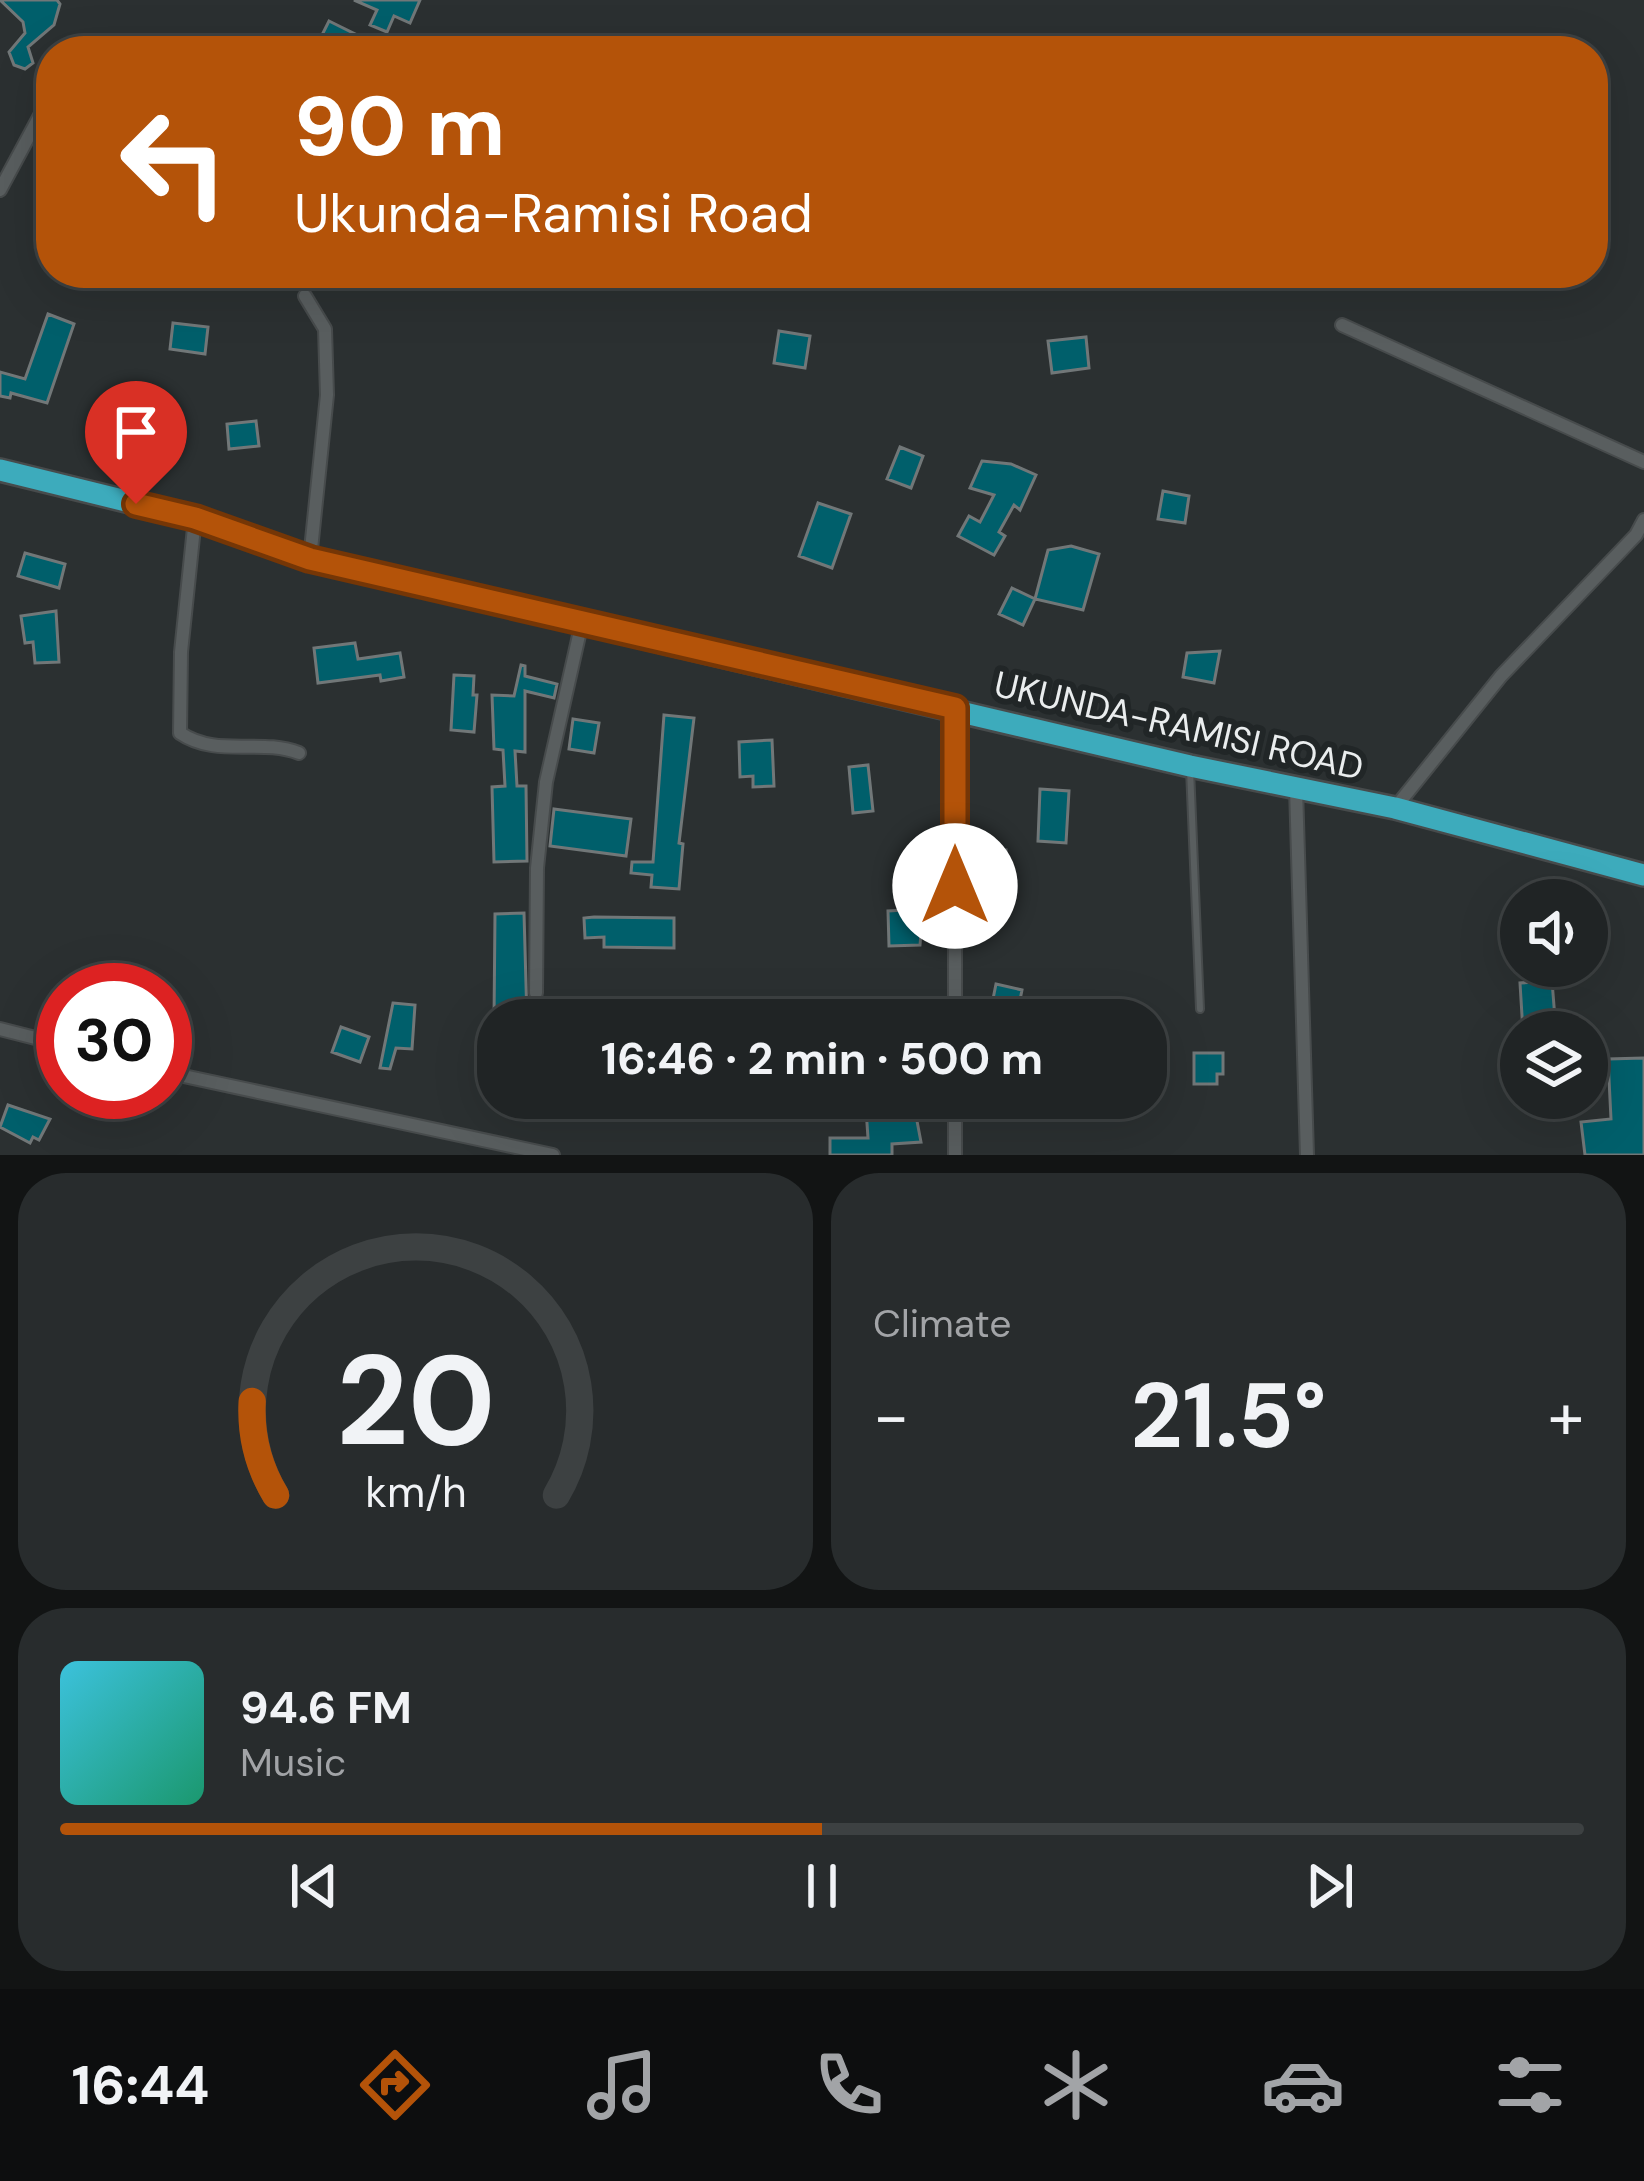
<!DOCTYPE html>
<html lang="en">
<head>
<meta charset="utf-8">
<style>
  body { margin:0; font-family:"DM Sans",sans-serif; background:#282c2d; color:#f1f3f6; height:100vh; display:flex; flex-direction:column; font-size:45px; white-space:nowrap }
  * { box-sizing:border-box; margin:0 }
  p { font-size:39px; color:#a2a4a7 }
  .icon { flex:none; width:66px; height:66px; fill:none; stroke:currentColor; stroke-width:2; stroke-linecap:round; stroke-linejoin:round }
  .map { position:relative; height:1155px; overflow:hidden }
  .sheet { display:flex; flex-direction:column; gap:18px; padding:18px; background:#121414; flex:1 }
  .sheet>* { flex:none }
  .hud { position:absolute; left:36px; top:36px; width:1572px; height:252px; border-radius:48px; box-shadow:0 12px 48px #0002,0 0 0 3px #3d4142; background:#b45309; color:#fff; overflow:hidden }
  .buttons { position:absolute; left:1500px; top:879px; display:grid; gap:24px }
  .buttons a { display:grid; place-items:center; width:108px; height:108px; border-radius:50%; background:#202425; box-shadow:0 12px 48px #0002,0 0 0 3px #3d4142; font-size:60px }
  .speed { position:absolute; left:36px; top:963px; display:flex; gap:24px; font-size:60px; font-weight:700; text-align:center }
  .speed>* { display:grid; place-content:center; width:156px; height:156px; border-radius:50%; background:#202425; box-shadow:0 12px 48px #0002,0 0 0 3px #3d4142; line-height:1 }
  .speed .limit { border:18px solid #d22; background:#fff; color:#111 }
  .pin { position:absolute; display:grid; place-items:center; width:102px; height:102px; color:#fff; margin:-123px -51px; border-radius:50% 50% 50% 0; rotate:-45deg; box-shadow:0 0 12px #0007 }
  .pin .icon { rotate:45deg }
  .me { position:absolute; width:132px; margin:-66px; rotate:0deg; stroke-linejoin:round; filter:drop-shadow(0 0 9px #0008) }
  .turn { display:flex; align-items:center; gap:42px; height:252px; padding:0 60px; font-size:54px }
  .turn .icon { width:156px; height:156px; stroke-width:2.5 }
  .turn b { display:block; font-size:84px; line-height:102px }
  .big { font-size:90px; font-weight:700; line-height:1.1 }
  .sheet .tile { flex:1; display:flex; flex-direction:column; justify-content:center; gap:18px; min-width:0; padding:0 42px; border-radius:48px; background:#282c2d }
  .sheet .dial { align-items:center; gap:0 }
  .dial svg { height:312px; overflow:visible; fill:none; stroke:#3d4142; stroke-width:7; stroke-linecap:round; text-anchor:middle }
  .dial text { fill:#f1f3f6; stroke:none }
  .song { display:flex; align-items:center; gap:36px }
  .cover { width:144px; height:144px; border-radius:18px; background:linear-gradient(135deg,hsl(190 70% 55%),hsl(160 70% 35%)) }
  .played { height:12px; border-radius:6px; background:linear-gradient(90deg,#b45309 50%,#3d4142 50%) }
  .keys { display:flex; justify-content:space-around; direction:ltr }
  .heat { display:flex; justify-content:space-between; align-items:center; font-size:66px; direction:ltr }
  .sheet .tiles { flex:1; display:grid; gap:18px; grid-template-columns:1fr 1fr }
  .tile:last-child { grid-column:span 2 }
  .trip { position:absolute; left:477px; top:999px; width:690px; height:120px; border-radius:48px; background:#202425; box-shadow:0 12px 48px #0002,0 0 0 3px #3d4142; font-weight:700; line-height:120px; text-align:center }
  .tab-bar { display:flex; height:192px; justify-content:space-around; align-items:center; background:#0d0e0f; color:#a2a4a7 }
  .tab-bar .icon { width:84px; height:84px }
  .tab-bar .on { color:#b45309 }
  .tab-bar b { font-size:54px; color:#f1f3f6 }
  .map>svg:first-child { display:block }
  .building { fill:#005f6b; stroke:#717778; stroke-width:3 }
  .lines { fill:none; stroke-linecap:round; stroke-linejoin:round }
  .lane-casing { stroke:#474b4c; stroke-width:10 }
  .street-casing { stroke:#474b4c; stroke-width:16 }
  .highway-casing { stroke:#474b4c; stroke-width:26 }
  .lane { stroke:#595e5f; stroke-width:6 }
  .street { stroke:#595e5f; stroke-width:12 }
  .highway { stroke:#3dabbc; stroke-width:21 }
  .route-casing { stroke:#753606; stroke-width:30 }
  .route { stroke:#b45309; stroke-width:21 }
  .labels { text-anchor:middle; stroke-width:12; stroke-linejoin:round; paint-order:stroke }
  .street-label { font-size:36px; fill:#eaedee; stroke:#212627 }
</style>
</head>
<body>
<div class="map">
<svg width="1644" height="1155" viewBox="0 0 1644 1155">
  <rect width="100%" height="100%" fill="#2b3031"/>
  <path class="building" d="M 0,0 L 57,0 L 60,4 L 54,25 L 28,47 L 33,63 L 25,69 L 14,65 L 9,52 L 25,33 L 23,22 Z
    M 354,0 L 420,0 L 410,23 L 394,16 L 387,32 L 370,25 L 377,10 Z
    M 329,21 L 355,34 L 346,51 L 314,51 Z
    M 48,314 L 74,324 L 47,403 L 11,393 L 10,398 L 0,396 L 0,372 L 25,379 Z
    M 173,323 L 208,327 L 205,354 L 170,349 Z
    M 779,331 L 810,336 L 805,368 L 774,363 Z
    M 1086,337 L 1089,368 L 1052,373 L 1048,341 Z
    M 256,421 L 259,446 L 229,449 L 227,424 Z
    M 900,447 L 923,456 L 911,488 L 887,479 Z
    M 982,461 L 1011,464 L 1036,475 L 1020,510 L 1014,505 L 999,532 L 1005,536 L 994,555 L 958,536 L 969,516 L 980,522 L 994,495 L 970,488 Z
    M 1163,491 L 1189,496 L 1185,523 L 1158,519 Z
    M 818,503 L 851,514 L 832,568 L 799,556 Z
    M 1071,546 L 1099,554 L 1083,610 L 1035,599 L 1048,550 Z
    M 25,553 L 65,564 L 59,588 L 18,576 Z
    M 1012,588 L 1035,599 L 1023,625 L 999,614 Z
    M 56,611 L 59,662 L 35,663 L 33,642 L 25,643 L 21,616 Z
    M 355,643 L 358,659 L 400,653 L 404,677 L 381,681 L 380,675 L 318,683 L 314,648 Z
    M 1220,651 L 1214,683 L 1183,677 L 1187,653 Z
    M 521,665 L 525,666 L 525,676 L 557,684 L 554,698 L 525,691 L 525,752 L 515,751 L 517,786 L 526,786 L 527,861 L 494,862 L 492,787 L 505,786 L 503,750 L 494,749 L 492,695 L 514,696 Z
    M 454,675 L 474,676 L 473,695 L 477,695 L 474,732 L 451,730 Z
    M 664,715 L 694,718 L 679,843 L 683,844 L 679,889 L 651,887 L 652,875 L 631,873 L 632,862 L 653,862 Z
    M 573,719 L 599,723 L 594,753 L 569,749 Z
    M 772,740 L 774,786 L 753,787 L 753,776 L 740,777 L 739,742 Z
    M 868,765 L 873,811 L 853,813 L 849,767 Z
    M 1040,789 L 1069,791 L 1066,843 L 1038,841 Z
    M 554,809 L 631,819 L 626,856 L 550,846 Z
    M 938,849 L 939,888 L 917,889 L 915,850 Z
    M 984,849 L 1006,850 L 1004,905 L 982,904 Z
    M 923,909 L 920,945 L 889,946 L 888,911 Z
    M 524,913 L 527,1020 L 494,1020 L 495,914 Z
    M 594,917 L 674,918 L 674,948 L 604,947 L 604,937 L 585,938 L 584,918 Z
    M 1552,981 L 1556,1031 L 1523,1032 L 1520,983 Z
    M 996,984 L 1022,990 L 1016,1020 L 990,1014 Z
    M 393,1003 L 415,1005 L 412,1049 L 396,1048 L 390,1069 L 380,1068 Z
    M 341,1027 L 369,1037 L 360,1062 L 332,1052 Z
    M 1194,1053 L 1223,1053 L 1223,1074 L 1217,1074 L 1217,1084 L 1194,1084 Z
    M 1644,1058 L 1644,1155 L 1585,1155 L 1581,1122 L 1611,1119 L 1608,1059 Z
    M 913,1100 L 921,1142 L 892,1144 L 892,1155 L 830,1155 L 830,1138 L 868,1138 L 866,1109 L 874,1108 L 874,1103 Z
    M 8,1105 L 50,1119 L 39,1140 L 33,1137 L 30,1143 L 0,1127 Z"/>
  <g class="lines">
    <g class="lane-casing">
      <path id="lane" d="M 1190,769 L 1200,1009"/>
    </g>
    <g class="street-casing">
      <path id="street" d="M 0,190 L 51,95
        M 305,296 L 325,329 L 327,395 L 310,559
        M 1342,325 L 1644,462
        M 195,518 L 181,652 L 180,733 C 217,758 260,738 299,753
        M 1296,788 L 1307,1155
        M 1395,808 L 1501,676 L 1636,535 L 1644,520
        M 536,993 L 537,868 L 546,782 L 582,622
        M 955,1020 L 955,709
        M 0,1029 L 63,1045
        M 165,1072 L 553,1155
        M 955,1155 L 955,1098"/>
    </g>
    <g class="highway-casing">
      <path id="highway" d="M 0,470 L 195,518 L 310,559 L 1190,766 L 1395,808 L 1644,875"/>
    </g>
    <use href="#lane" class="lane"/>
    <use href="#street" class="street"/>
    <use href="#highway" class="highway"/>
  </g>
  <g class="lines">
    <g class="route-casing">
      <path id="route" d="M 136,504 L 195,518 L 310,559 L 955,708 L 955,886"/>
    </g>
    <use href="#route" class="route"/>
  </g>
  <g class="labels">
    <g class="street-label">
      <text transform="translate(1179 725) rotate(13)" y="13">UKUNDA-RAMISI ROAD</text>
    </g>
  </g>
</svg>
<div class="buttons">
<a><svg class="icon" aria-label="sound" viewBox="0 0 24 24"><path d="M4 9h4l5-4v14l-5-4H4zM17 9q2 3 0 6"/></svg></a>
<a><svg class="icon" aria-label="layers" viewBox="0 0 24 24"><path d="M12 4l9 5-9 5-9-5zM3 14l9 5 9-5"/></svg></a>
</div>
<div class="speed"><div class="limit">30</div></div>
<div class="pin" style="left:136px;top:504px;background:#d93025"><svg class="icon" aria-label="arrive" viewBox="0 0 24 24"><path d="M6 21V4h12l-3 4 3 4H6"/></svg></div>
<svg class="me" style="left:955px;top:886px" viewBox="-20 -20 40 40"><circle r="19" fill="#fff"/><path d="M0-13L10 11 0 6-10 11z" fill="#b45309"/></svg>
<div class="trip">16:46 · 2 min · 500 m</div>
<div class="hud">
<div class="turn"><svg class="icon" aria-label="left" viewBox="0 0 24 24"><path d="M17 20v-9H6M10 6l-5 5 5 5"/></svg><div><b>90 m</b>Ukunda-Ramisi Road</div></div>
</div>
</div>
<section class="sheet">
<div class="tiles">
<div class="tile dial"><svg viewBox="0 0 100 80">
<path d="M14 69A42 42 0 1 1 86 69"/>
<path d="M14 69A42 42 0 0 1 8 45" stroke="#b45309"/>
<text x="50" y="56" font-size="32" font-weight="700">20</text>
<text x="50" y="72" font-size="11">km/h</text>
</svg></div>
<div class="tile"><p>Climate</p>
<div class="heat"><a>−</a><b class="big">21.5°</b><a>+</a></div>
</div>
<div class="tile">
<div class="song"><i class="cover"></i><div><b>94.6 FM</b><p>Music</p></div></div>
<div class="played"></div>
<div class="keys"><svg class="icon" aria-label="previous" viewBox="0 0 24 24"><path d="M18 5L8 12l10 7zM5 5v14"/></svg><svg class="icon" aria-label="pause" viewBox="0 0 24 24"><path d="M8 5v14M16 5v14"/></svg><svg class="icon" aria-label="next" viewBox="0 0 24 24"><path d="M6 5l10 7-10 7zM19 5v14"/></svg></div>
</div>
</div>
</section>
<nav class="tab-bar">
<b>16:44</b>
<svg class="icon on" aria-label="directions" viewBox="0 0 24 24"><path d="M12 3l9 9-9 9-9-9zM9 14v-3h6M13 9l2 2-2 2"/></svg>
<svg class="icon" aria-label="music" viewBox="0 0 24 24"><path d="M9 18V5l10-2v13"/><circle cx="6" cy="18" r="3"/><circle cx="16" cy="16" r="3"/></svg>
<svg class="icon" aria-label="phone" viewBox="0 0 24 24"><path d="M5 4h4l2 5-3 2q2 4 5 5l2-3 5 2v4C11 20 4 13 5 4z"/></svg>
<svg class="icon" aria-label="climate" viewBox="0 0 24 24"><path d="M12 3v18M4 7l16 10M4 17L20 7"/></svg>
<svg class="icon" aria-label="car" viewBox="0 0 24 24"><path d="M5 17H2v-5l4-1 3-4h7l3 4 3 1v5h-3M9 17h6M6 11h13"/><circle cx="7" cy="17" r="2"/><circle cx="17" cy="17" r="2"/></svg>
<svg class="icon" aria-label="filters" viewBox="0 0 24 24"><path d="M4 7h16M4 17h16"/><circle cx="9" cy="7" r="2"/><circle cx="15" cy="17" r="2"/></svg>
</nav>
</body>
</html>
